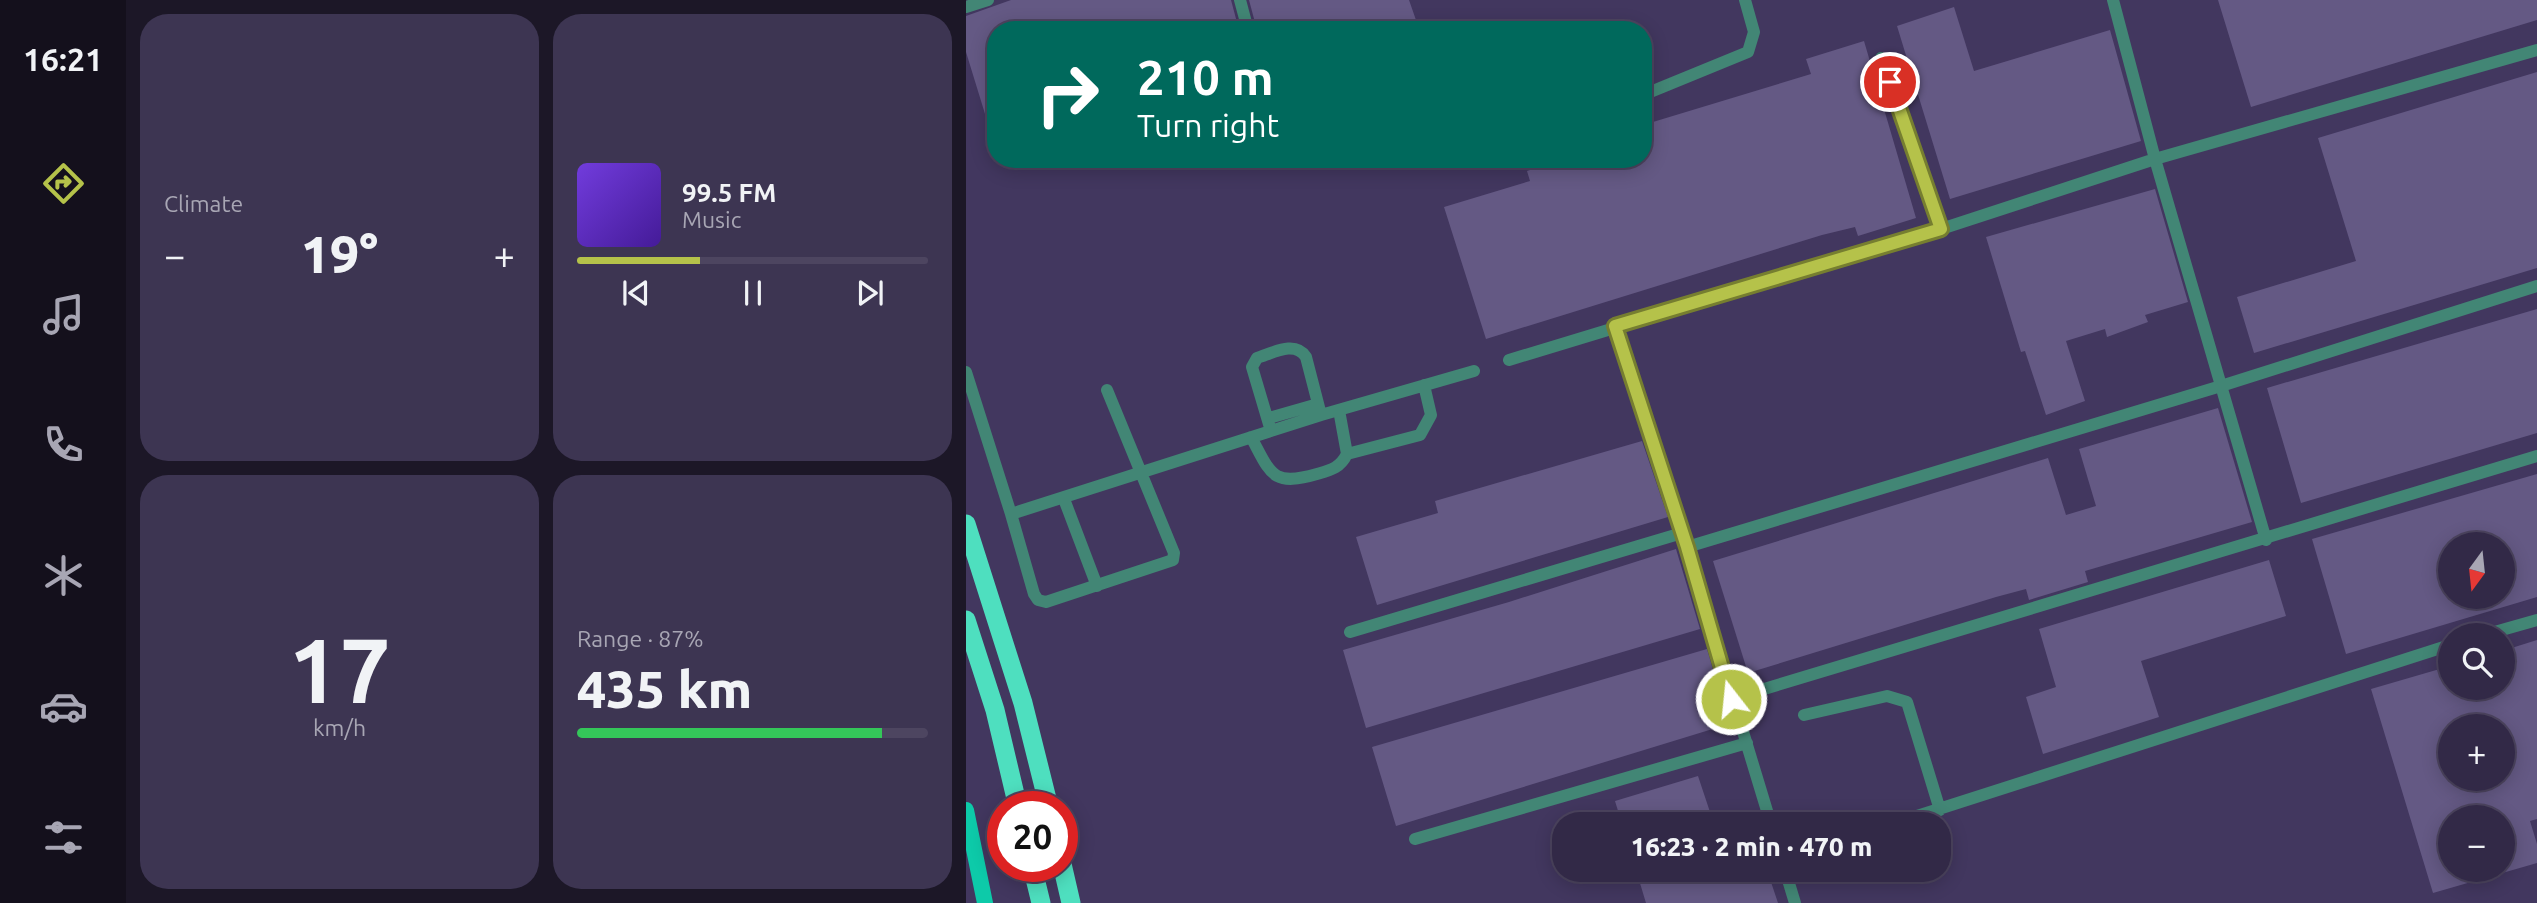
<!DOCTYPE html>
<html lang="en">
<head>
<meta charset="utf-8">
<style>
  body { margin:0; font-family:Ubuntu,sans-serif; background:#3d3552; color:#f1f3f6; height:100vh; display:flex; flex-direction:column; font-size:26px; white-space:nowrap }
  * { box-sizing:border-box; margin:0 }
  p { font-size:23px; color:#a8a6b4 }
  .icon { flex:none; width:38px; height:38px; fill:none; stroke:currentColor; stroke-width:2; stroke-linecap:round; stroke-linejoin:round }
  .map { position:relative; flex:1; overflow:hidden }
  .details { display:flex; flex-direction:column; gap:14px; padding:14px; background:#1c1727; width:840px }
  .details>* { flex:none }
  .banner { position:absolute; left:21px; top:21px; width:665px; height:147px; border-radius:28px; box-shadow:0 4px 18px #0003,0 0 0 2px #4d4560; background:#00695c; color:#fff; overflow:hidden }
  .needle { width:46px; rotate:195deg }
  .buttons { position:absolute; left:1472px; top:532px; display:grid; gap:14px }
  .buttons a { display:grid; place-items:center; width:77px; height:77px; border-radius:50%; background:#322947; box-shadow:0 4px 18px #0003,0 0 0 2px #4d4560; font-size:35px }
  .speed { position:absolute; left:21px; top:791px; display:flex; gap:14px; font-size:35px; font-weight:700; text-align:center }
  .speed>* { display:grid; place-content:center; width:91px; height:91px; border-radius:50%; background:#322947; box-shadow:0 4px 18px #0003,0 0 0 2px #4d4560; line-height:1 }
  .speed .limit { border:10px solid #d22; background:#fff; color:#111 }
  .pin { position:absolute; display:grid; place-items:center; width:60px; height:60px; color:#fff; margin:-30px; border:4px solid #fff; border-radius:50%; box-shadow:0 2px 7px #0007 }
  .me { position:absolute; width:77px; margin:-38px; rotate:344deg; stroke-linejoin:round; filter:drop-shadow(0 0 5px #0008) }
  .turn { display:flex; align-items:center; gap:24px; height:147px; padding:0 35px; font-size:32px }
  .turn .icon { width:91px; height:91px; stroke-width:2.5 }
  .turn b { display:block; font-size:49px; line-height:60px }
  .big { font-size:52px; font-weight:800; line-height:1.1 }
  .details .card { flex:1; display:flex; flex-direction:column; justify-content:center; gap:10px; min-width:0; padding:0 24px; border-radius:28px; background:#3d3552 }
  .details .dial { align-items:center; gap:0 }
  .dial b { font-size:91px; line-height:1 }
  .song { display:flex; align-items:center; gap:21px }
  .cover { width:84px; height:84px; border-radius:10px; background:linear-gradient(135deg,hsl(260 70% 55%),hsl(260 70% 35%)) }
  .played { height:7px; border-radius:4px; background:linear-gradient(90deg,#b5c24a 35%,#4d4560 35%) }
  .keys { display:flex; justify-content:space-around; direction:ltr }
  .heat { display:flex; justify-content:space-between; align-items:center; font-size:38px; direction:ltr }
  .charge { height:10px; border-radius:5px; background:linear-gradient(90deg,#34c759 87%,#4d4560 0) }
  .details .tiles { flex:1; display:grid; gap:14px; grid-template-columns:repeat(2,1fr) }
  .trip { position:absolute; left:586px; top:812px; width:399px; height:70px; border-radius:28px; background:#322947; box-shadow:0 4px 18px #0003,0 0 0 2px #4d4560; font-weight:800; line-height:70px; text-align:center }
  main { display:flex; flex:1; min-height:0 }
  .menu { display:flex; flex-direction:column; width:126px; justify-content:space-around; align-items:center; background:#14101c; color:#a8a6b4 }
  .menu .icon { width:49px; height:49px }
  .menu .on { color:#b5c24a }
  .menu b { font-size:32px; color:#f1f3f6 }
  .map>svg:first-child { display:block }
  .building { fill:#645984; fill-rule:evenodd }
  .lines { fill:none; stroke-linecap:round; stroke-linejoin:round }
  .minor { stroke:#428675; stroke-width:12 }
  .major { stroke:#0dcaa9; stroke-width:16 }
  .highway { stroke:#4edfbf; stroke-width:19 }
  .route-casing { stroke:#767e30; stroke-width:18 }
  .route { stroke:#b5c24a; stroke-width:12 }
</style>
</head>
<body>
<main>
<nav class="menu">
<b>16:21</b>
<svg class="icon on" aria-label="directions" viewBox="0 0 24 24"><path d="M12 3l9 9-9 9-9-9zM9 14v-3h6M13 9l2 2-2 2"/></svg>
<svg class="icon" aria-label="music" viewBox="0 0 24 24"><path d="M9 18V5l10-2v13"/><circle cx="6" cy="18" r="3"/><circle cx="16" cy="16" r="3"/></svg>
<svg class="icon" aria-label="phone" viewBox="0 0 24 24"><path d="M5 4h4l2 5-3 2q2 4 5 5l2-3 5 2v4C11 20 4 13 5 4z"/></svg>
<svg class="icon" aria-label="climate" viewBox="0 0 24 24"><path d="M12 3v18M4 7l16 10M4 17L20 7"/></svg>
<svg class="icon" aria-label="car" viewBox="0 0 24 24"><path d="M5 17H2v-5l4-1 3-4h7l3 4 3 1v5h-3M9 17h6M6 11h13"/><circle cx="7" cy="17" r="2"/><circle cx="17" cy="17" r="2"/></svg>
<svg class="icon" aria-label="filters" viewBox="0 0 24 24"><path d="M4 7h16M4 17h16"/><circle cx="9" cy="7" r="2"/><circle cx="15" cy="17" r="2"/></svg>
</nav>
<section class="details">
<div class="tiles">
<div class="card"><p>Climate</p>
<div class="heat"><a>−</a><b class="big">19°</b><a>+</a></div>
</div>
<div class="card">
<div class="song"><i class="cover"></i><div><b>99.5 FM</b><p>Music</p></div></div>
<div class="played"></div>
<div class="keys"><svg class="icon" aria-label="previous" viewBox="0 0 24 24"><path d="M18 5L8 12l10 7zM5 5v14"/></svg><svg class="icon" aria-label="pause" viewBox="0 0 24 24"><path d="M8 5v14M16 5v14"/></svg><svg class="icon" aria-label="next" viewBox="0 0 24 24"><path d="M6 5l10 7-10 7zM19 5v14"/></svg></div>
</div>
<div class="card dial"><b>17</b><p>km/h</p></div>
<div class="card"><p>Range · 87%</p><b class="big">435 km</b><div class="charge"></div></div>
</div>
</section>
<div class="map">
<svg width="1571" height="903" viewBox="0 0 1571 903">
  <rect width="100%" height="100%" fill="#42375f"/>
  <path class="building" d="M 45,0 L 265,0 L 273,30 L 30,30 L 27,140 L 0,52 L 0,16 Z
    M 283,0 L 443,0 L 451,23 L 430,30 L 291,30 Z
    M 1252,0 L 1571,0 L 1571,20 L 1285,107 Z
    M 988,7 L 1008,71 L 1144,30 L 1175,141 L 984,199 L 931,26 Z
    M 898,41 L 950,218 L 892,236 L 889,227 L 856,235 L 520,339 L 478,207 L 564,181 L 561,171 L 597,159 L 677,159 L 677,125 L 845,74 L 840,59 Z
    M 1571,72 L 1571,268 L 1288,353 L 1271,297 L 1390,261 L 1352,138 Z
    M 1189,189 L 1222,302 L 1179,315 L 1182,322 L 1141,337 L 1139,329 L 1100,341 L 1119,401 L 1080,415 L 1059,351 L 1055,352 L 1020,237 Z
    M 1571,309 L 1571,433 L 1335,503 L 1301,388 Z
    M 1252,408 L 1286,522 L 1119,571 L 1122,582 L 1063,600 L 1060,589 L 1030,597 L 782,673 L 747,561 L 1082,458 L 1100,515 L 1130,506 L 1113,449 Z
    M 676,441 L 702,517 L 411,605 L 390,537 L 472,513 L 469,501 Z
    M 1571,474 L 1571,597 L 1380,654 L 1346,539 ZM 1484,544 L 1536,544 L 1536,597 L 1484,597 Z
    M 710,549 L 734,629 L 400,728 L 377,650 L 543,602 Z
    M 1303,560 L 1320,616 L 1175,661 L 1193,717 L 1077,754 L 1060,697 L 1090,687 L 1073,629 Z
    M 1571,640 L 1571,819 L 1564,821 L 1571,844 L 1571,863 L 1467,893 L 1405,689 L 1484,666 L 1484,688 L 1536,688 L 1536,651 ZM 1484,726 L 1536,726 L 1536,779 L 1484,779 ZM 1484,817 L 1536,817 L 1536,870 L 1484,870 Z
    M 741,649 L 763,724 L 430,826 L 406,747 Z
    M 732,776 L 748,824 L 656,824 L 649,801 Z
    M 670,870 L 715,870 L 718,880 L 750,870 L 801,870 L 812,903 L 680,903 Z"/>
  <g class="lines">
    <path class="minor" d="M 274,0 L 282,30
      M 1147,0 L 1189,159 L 1300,540
      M 0,7 L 22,0
      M 915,58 L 975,229
      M 677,95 L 782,52 L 788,32 L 779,0
      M 649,326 L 721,547 L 805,824
      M 543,360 L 975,229 L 1189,159 L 1571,50
      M 0,372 L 45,514 L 355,415 L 508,371
      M 303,418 L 352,404
      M 305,431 L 286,367 L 291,358 C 307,353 329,340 340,357 L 355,415
      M 285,437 C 305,474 306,487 351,474 C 365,470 374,468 381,454 L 373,410
      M 381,454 L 454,435 L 465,415 L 458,385
      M 98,499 L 131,586
      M 45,514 L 68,594 L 72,600 L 80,602 L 207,560 L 208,553 L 141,390
      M 721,547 L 1255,386 L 1571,286
      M 384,632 L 716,533
      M 1518,635 L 1571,620
      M 765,699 L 1571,456
      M 838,715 L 921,696 L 941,702 L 974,810
      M 926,824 L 1484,645
      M 449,839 L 781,743
      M 819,870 L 829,903"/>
    <path class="major" d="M 0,810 L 19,903"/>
    <path class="highway" d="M 0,524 L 57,703 L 83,807
      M 0,620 L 29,710 L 52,807
      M 96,864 L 105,903
      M 66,866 L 75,903"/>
  </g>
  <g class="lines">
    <g class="route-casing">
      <path id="route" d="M 765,699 L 721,547 L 649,326 L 975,229 L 924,82"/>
    </g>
    <use href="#route" class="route"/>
  </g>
</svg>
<div class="buttons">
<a><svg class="needle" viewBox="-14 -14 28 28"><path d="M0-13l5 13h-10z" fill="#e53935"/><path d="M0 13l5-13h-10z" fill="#a8a6b4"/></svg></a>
<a><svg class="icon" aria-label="search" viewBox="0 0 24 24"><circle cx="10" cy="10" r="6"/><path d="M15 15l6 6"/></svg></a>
<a>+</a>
<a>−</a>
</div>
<div class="speed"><div class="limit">20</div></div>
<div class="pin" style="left:924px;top:82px;background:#d93025"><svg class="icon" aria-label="arrive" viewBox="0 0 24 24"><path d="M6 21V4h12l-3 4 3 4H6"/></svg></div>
<svg class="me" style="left:765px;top:699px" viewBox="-20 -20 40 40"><circle r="17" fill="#b5c24a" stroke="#fff" stroke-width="3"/><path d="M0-11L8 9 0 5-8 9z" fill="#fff"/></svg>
<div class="trip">16:23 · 2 min · 470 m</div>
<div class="banner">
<div class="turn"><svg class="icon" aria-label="right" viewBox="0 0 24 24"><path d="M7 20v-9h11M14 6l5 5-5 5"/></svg><div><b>210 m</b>Turn right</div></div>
</div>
</div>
</main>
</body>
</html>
